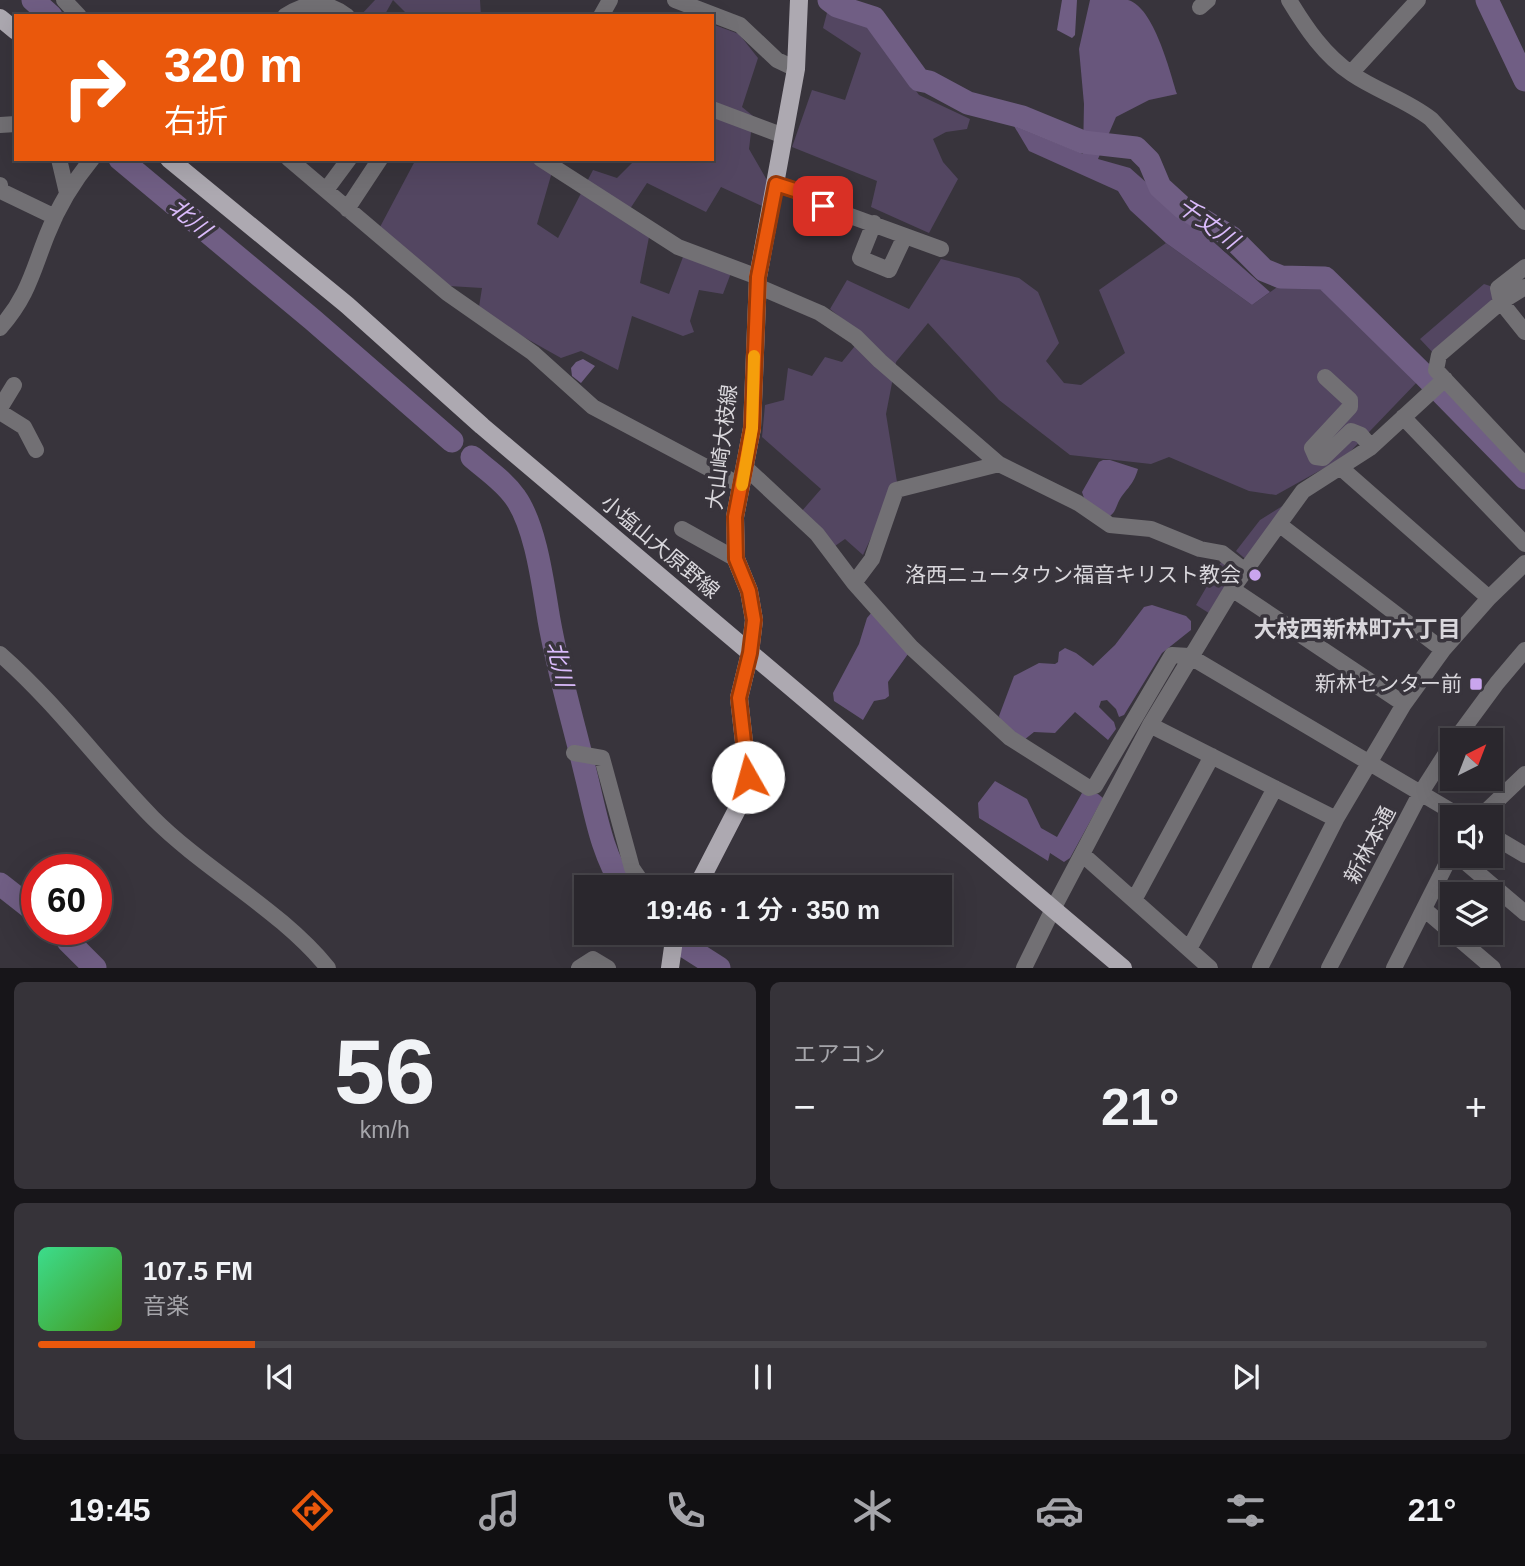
<!DOCTYPE html>
<html lang="ja">
<head>
<meta charset="utf-8">
<style>
  body { margin:0; font-family:Arial,"Noto Sans JP",sans-serif; background:#363339; color:#f1f3f6; height:100vh; display:flex; flex-direction:column; font-size:26px; white-space:nowrap }
  * { box-sizing:border-box; margin:0 }
  p { font-size:23px; color:#a5a5aa }
  .icon { flex:none; width:38px; height:38px; fill:none; stroke:currentColor; stroke-width:2; stroke-linecap:round; stroke-linejoin:round }
  .map { position:relative; height:968px; overflow:hidden }
  .panel { display:flex; flex-direction:column; gap:14px; padding:14px; background:#171519; flex:1 }
  .panel>* { flex:none }
  .top-card { position:absolute; left:14px; top:14px; width:700px; height:147px; border-radius:0px; box-shadow:0 7px 28px #0002,0 0 0 2px #464449; background:#ea580c; color:#fff; overflow:hidden }
  .needle { width:46px; rotate:42deg }
  .tools { position:absolute; left:1440px; top:728px; display:grid; gap:14px }
  .tools a { display:grid; place-items:center; width:63px; height:63px; border-radius:0px; background:#2a272d; box-shadow:0 7px 28px #0002,0 0 0 2px #464449; font-size:35px }
  .speed { position:absolute; left:21px; top:854px; display:flex; gap:14px; font-size:35px; font-weight:700; text-align:center }
  .speed>* { display:grid; place-content:center; width:91px; height:91px; border-radius:50%; background:#2a272d; box-shadow:0 7px 28px #0002,0 0 0 2px #464449; line-height:1 }
  .speed .limit { border:10px solid #d22; background:#fff; color:#111 }
  .pin { position:absolute; display:grid; place-items:center; width:60px; height:60px; color:#fff; margin:-30px; border-radius:14px; box-shadow:0 4px 10px #0006 }
  .me { position:absolute; width:77px; margin:-38px; rotate:353deg; stroke-linejoin:round; filter:drop-shadow(0 0 5px #0008) }
  .turn { display:flex; align-items:center; gap:24px; height:147px; padding:0 35px; font-size:32px }
  .turn .icon { width:91px; height:91px; stroke-width:2.5 }
  .turn b { display:block; font-size:49px; line-height:60px }
  .big { font-size:52px; font-weight:600; line-height:1.1 }
  .panel .tile { flex:1; display:flex; flex-direction:column; justify-content:center; gap:10px; min-width:0; padding:0 24px; border-radius:10px; background:#363339 }
  .panel .dial { align-items:center; gap:0 }
  .dial b { font-size:91px; line-height:1 }
  .song { display:flex; align-items:center; gap:21px }
  .cover { width:84px; height:84px; border-radius:10px; background:linear-gradient(135deg,hsl(150 70% 55%),hsl(100 70% 35%)) }
  .played { height:7px; border-radius:4px; background:linear-gradient(90deg,#ea580c 15%,#464449 15%) }
  .keys { display:flex; justify-content:space-around; direction:ltr }
  .heat { display:flex; justify-content:space-between; align-items:center; font-size:38px; direction:ltr }
  .panel .tiles { flex:1; display:grid; gap:14px; grid-template-columns:1fr 1fr }
  .tile:last-child { grid-column:span 2 }
  .trip { position:absolute; left:574px; top:875px; width:378px; height:70px; border-radius:0px; background:#2a272d; box-shadow:0 7px 28px #0002,0 0 0 2px #464449; font-weight:600; line-height:70px; text-align:center }
  .tab-bar { display:flex; height:112px; justify-content:space-around; align-items:center; background:#111012; color:#a5a5aa }
  .tab-bar .icon { width:49px; height:49px }
  .tab-bar .current { color:#ea580c }
  .tab-bar b { font-size:32px; color:#f1f3f6 }
  .map>svg:first-child { display:block }
  .green { fill:#534661 }
  .forest { fill:#68567c }
  .water { fill:#705e84 }
  .lines { fill:none; stroke-linecap:round; stroke-linejoin:round }
  .river { stroke:#705e84; stroke-width:23 }
  .minor { stroke:#727074; stroke-width:16 }
  .major { stroke:#ada9b1; stroke-width:18 }
  .route-casing { stroke:#983908; stroke-width:18 }
  .route { stroke:#ea580c; stroke-width:12 }
  .slow { stroke:#f59e0b; stroke-width:12 }
  .poi-dot { fill:#c9a5ee; stroke:#38343c; stroke-width:2.5 }
  .labels { text-anchor:middle; stroke-width:7; stroke-linejoin:round; paint-order:stroke }
  .street-label { font-size:21px; fill:#d9d7dc; stroke:#38343c }
  .poi-label { font-size:21px; fill:#d9d7dc; stroke:#38343c; text-anchor:end }
  .water-label { font-size:23px; font-style:italic; fill:#dabbfb; stroke:#38343c }
  .neighbourhood-label { font-size:23px; font-weight:bold; fill:#d9d7dc; stroke:#38343c }
</style>
</head>
<body>
<div class="map">
<svg width="1525" height="968" viewBox="0 0 1525 968">
  <rect width="100%" height="100%" fill="#38343c"/>
  <path class="green" d="M 375,0 L 480,0 L 481,16 L 409,16 L 393,0 L 384,16 L 360,16 Z
    M 828,9 L 867,23 L 919,95 L 970,119 L 967,129 L 946,132 L 933,139 L 943,162 L 958,179 L 929,233 L 871,207 L 877,181 L 792,147 L 812,90 L 845,100 L 861,53 L 823,28 Z
    M 712,24 L 739,34 L 758,58 L 742,107 L 753,116 L 749,149 L 768,182 L 762,206 L 721,187 L 706,212 L 647,183 L 624,218 L 649,237 L 640,283 L 669,294 L 683,257 L 731,273 L 723,294 L 699,290 L 690,321 L 694,332 L 683,336 L 632,316 L 618,370 L 581,351 L 561,358 L 504,326 L 479,307 L 482,288 L 449,286 L 380,227 L 416,159 L 547,159 L 552,172 L 537,224 L 558,238 L 593,170 L 617,178 L 636,159 L 659,163 L 661,159 L 712,159 Z
    M 1166,243 L 1252,305 L 1280,285 L 1324,285 L 1419,380 L 1346,456 L 1276,495 L 1249,491 L 1169,457 L 1151,464 L 1070,455 L 999,400 L 928,323 L 896,362 L 886,414 L 897,482 L 863,555 L 845,539 L 835,546 L 801,512 L 821,489 L 762,437 L 765,405 L 784,400 L 788,368 L 812,376 L 825,357 L 842,362 L 863,336 L 830,309 L 847,280 L 909,309 L 941,259 L 1019,278 L 1038,292 L 1059,343 L 1046,361 L 1064,383 L 1081,385 L 1125,353 L 1099,290 Z
    M 1484,284 L 1496,288 L 1499,302 L 1436,356 L 1420,339 Z
    M 1300,495 L 1249,562 L 1236,551 L 1260,520 Z
    M 1224,557 L 1242,571 L 1212,615 L 1196,605 Z"/>
  <path class="forest" d="M 1090,0 C 1101,0 1117,0 1128,0 C 1154,7 1170,72 1177,94 L 1149,100 L 1116,117 L 1098,159 L 1130,168 L 1270,292 L 1252,305 L 1166,243 L 1130,210 L 1118,191 L 1029,151 L 1014,126 L 1083,154 L 1084,104 L 1079,49 Z
    M 1103,460 L 1110,460 L 1138,469 C 1133,487 1124,490 1118,503 C 1115,510 1115,512 1109,517 L 1086,504 L 1082,492 L 1099,462 Z
    M 1152,605 L 1186,616 L 1191,621 L 1191,630 L 1162,653 L 1124,715 L 1119,717 L 1116,709 L 1107,700 L 1101,701 L 1099,707 L 1114,722 L 1116,729 L 1108,740 L 1075,712 L 1055,733 L 1034,732 L 1024,740 L 1002,724 L 999,716 L 1014,676 L 1039,663 L 1055,664 L 1058,662 L 1059,652 L 1065,648 L 1076,653 L 1093,666 L 1115,645 L 1144,607 Z
    M 872,612 L 908,654 L 888,682 L 889,696 L 885,699 L 874,701 L 863,720 L 834,701 L 833,693 L 859,644 L 867,618 Z
    M 995,781 L 1027,799 L 1041,828 L 1057,837 L 1082,793 L 1098,794 L 1103,798 L 1070,858 L 1064,862 L 1050,853 L 1048,861 L 979,818 L 978,803 Z"/>
  <path class="water" d="M 1062,0 L 1077,0 L 1075,35 L 1072,38 L 1057,30 Z
    M 583,359 L 595,366 L 581,383 L 572,376 L 571,368 L 576,362 Z"/>
  <g class="lines">
    <path class="river" d="M 33,0 L 51,16
      M 829,0 L 837,6 L 874,18 L 919,80 L 929,82 L 968,103 L 1022,117 L 1083,142 L 1136,148 L 1149,161 L 1160,187 L 1183,208 L 1231,237 L 1264,270 L 1281,277 L 1325,278 L 1424,375 L 1525,478
      M 1487,0 L 1525,80
      M 120,159 L 313,320 L 452,441
      M 472,457 C 487,470 504,481 515,497 C 536,526 543,585 549,620 C 558,671 573,721 585,771 C 595,810 601,853 624,887
      M 0,884 L 37,913
      M 68,941 L 95,968
      M 683,945 L 719,968"/>
    <path class="minor" d="M 64,0 L 79,16
      M 675,0 L 740,25 L 777,60 L 796,69
      M 1289,0 C 1306,28 1324,55 1352,74 C 1377,91 1407,100 1431,119 L 1525,222
      M 1200,7 L 1208,0
      M 285,16 C 306,2 326,0 347,16
      M 601,16 L 610,0
      M 1351,73 L 1418,0
      M 712,109 L 784,136
      M 0,125 L 16,124
      M 59,159 L 67,193
      M 289,159 L 447,293 L 533,353 L 593,407 L 742,486
      M 541,159 L 678,247 L 758,277
      M 776,184 L 810,196 L 823,206 L 941,249
      M 0,185 L 1,191 L 55,217
      M 326,190 L 349,159
      M 347,209 L 380,159
      M 874,223 L 860,258 L 889,270 L 905,236
      M 1525,267 L 1498,288 L 1501,302 L 1525,332
      M 757,286 L 820,313 L 856,337 L 880,361 L 999,464 L 1078,503 L 1110,525 L 1151,529 L 1200,549 L 1222,553 L 1245,571
      M 1525,287 L 1501,302 L 1439,355 L 1436,370 L 1525,465
      M 0,328 C 28,296 32,273 47,235 C 58,207 73,182 92,159
      M 1325,377 L 1350,400 L 1350,407 L 1312,448 L 1316,457 L 1323,458 L 1351,431 L 1361,435 L 1371,447
      M 0,408 L 14,385
      M 0,412 L 24,427 L 36,450
      M 1403,417 L 1525,544
      M 744,466 L 817,534 L 854,583 L 912,648 L 1010,738 L 1089,788 L 1095,786 L 1172,655 L 1189,656 L 1461,817
      M 1341,468 L 1489,598
      M 1280,525 L 1443,650
      M 682,529 L 736,559
      M 854,583 L 872,559 L 896,490 L 999,464
      M 1232,589 L 1404,704
      M 0,654 C 57,704 101,765 153,818 C 206,871 281,910 328,968
      M 1150,725 L 1336,819
      M 1455,740 L 1497,683 L 1525,650
      M 574,753 L 602,758 L 632,868 L 645,887
      M 1480,817 L 1525,774
      M 1491,835 L 1525,855
      M 1082,854 L 1210,968
      M 1458,856 L 1525,913
      M 1134,900 L 1212,756
      M 1424,909 L 1493,968
      M 1189,949 L 1275,788
      M 579,968 L 593,959 L 608,968
      M 1024,968 L 1053,909 L 1150,725 L 1232,589 L 1303,491 L 1370,448 L 1445,379
      M 1260,968 L 1336,819 L 1404,704 L 1443,650 L 1489,598 L 1525,563
      M 1329,968 L 1420,794 L 1452,744
      M 1394,968 L 1452,853"/>
    <path class="major" d="M 0,18 L 16,31
      M 169,159 L 347,305 L 482,426 L 1123,968
      M 697,887 L 744,796 L 748,777 L 739,698 L 750,653 L 754,620 L 749,591 L 736,559 L 735,517 L 752,428 L 758,277 L 796,69 L 799,0
      M 670,968 L 675,933"/>
  </g>
  <g class="lines">
    <g class="route-casing">
      <path id="route" d="M 748,777 L 739,698 L 750,653 L 754,620 L 749,591 L 736,559 L 735,517 L 752,428 L 758,277 L 776,184 L 810,195 L 823,206"/>
    </g>
    <use href="#route" class="route"/>
    <path class="slow" d="M 742,485 L 752,428 L 754,356"/>
  </g>
  <g class="poi-dot">
    <circle cx="1255" cy="575" r="7"/>
    <rect x="1469" y="677" width="14" height="14" rx="3.5"/>
  </g>
  <g class="labels">
    <g class="street-label">
      <text transform="translate(722 447) rotate(-83)" y="7">大山崎大枝線</text>
      <text transform="translate(660 547) rotate(40)" y="7">小塩山大原野線</text>
      <text transform="translate(1370 845) rotate(-62)" y="7">新林本通</text>
    </g>
    <g class="poi-label">
      <text x="1241" y="582">洛西ニュータウン福音キリスト教会</text>
      <text x="1462" y="691">新林センター前</text>
    </g>
    <g class="water-label">
      <text transform="translate(190 218) rotate(40)" y="8">北川</text>
      <text transform="translate(1208 223) rotate(36)" y="8">千丈川</text>
      <text transform="translate(560 664) rotate(77)" y="8">北川</text>
    </g>
    <g class="neighbourhood-label">
      <text x="1357" y="637">大枝西新林町六丁目</text>
    </g>
  </g>
</svg>
<div class="tools">
<a><svg class="needle" viewBox="-14 -14 28 28"><path d="M0-13l5 13h-10z" fill="#e53935"/><path d="M0 13l5-13h-10z" fill="#a5a5aa"/></svg></a>
<a><svg class="icon" aria-label="sound" viewBox="0 0 24 24"><path d="M4 9h4l5-4v14l-5-4H4zM17 9q2 3 0 6"/></svg></a>
<a><svg class="icon" aria-label="layers" viewBox="0 0 24 24"><path d="M12 4l9 5-9 5-9-5zM3 14l9 5 9-5"/></svg></a>
</div>
<div class="speed"><div class="limit">60</div></div>
<div class="pin" style="left:823px;top:206px;background:#d93025"><svg class="icon" aria-label="arrive" viewBox="0 0 24 24"><path d="M6 21V4h12l-3 4 3 4H6"/></svg></div>
<svg class="me" style="left:748px;top:777px" viewBox="-20 -20 40 40"><circle r="19" fill="#fff"/><path d="M0-13L10 11 0 6-10 11z" fill="#ea580c"/></svg>
<div class="trip">19:46 · 1 分 · 350 m</div>
<div class="top-card">
<div class="turn"><svg class="icon" aria-label="right" viewBox="0 0 24 24"><path d="M7 20v-9h11M14 6l5 5-5 5"/></svg><div><b>320 m</b>右折</div></div>
</div>
</div>
<section class="panel">
<div class="tiles">
<div class="tile dial"><b>56</b><p>km/h</p></div>
<div class="tile"><p>エアコン</p>
<div class="heat"><a>−</a><b class="big">21°</b><a>+</a></div>
</div>
<div class="tile">
<div class="song"><i class="cover"></i><div><b>107.5 FM</b><p>音楽</p></div></div>
<div class="played"></div>
<div class="keys"><svg class="icon" aria-label="previous" viewBox="0 0 24 24"><path d="M18 5L8 12l10 7zM5 5v14"/></svg><svg class="icon" aria-label="pause" viewBox="0 0 24 24"><path d="M8 5v14M16 5v14"/></svg><svg class="icon" aria-label="next" viewBox="0 0 24 24"><path d="M6 5l10 7-10 7zM19 5v14"/></svg></div>
</div>
</div>
</section>
<nav class="tab-bar">
<b>19:45</b>
<svg class="icon current" aria-label="directions" viewBox="0 0 24 24"><path d="M12 3l9 9-9 9-9-9zM9 14v-3h6M13 9l2 2-2 2"/></svg>
<svg class="icon" aria-label="music" viewBox="0 0 24 24"><path d="M9 18V5l10-2v13"/><circle cx="6" cy="18" r="3"/><circle cx="16" cy="16" r="3"/></svg>
<svg class="icon" aria-label="phone" viewBox="0 0 24 24"><path d="M5 4h4l2 5-3 2q2 4 5 5l2-3 5 2v4C11 20 4 13 5 4z"/></svg>
<svg class="icon" aria-label="climate" viewBox="0 0 24 24"><path d="M12 3v18M4 7l16 10M4 17L20 7"/></svg>
<svg class="icon" aria-label="car" viewBox="0 0 24 24"><path d="M5 17H2v-5l4-1 3-4h7l3 4 3 1v5h-3M9 17h6M6 11h13"/><circle cx="7" cy="17" r="2"/><circle cx="17" cy="17" r="2"/></svg>
<svg class="icon" aria-label="filters" viewBox="0 0 24 24"><path d="M4 7h16M4 17h16"/><circle cx="9" cy="7" r="2"/><circle cx="15" cy="17" r="2"/></svg>
<b>21°</b>
</nav>
</body>
</html>
